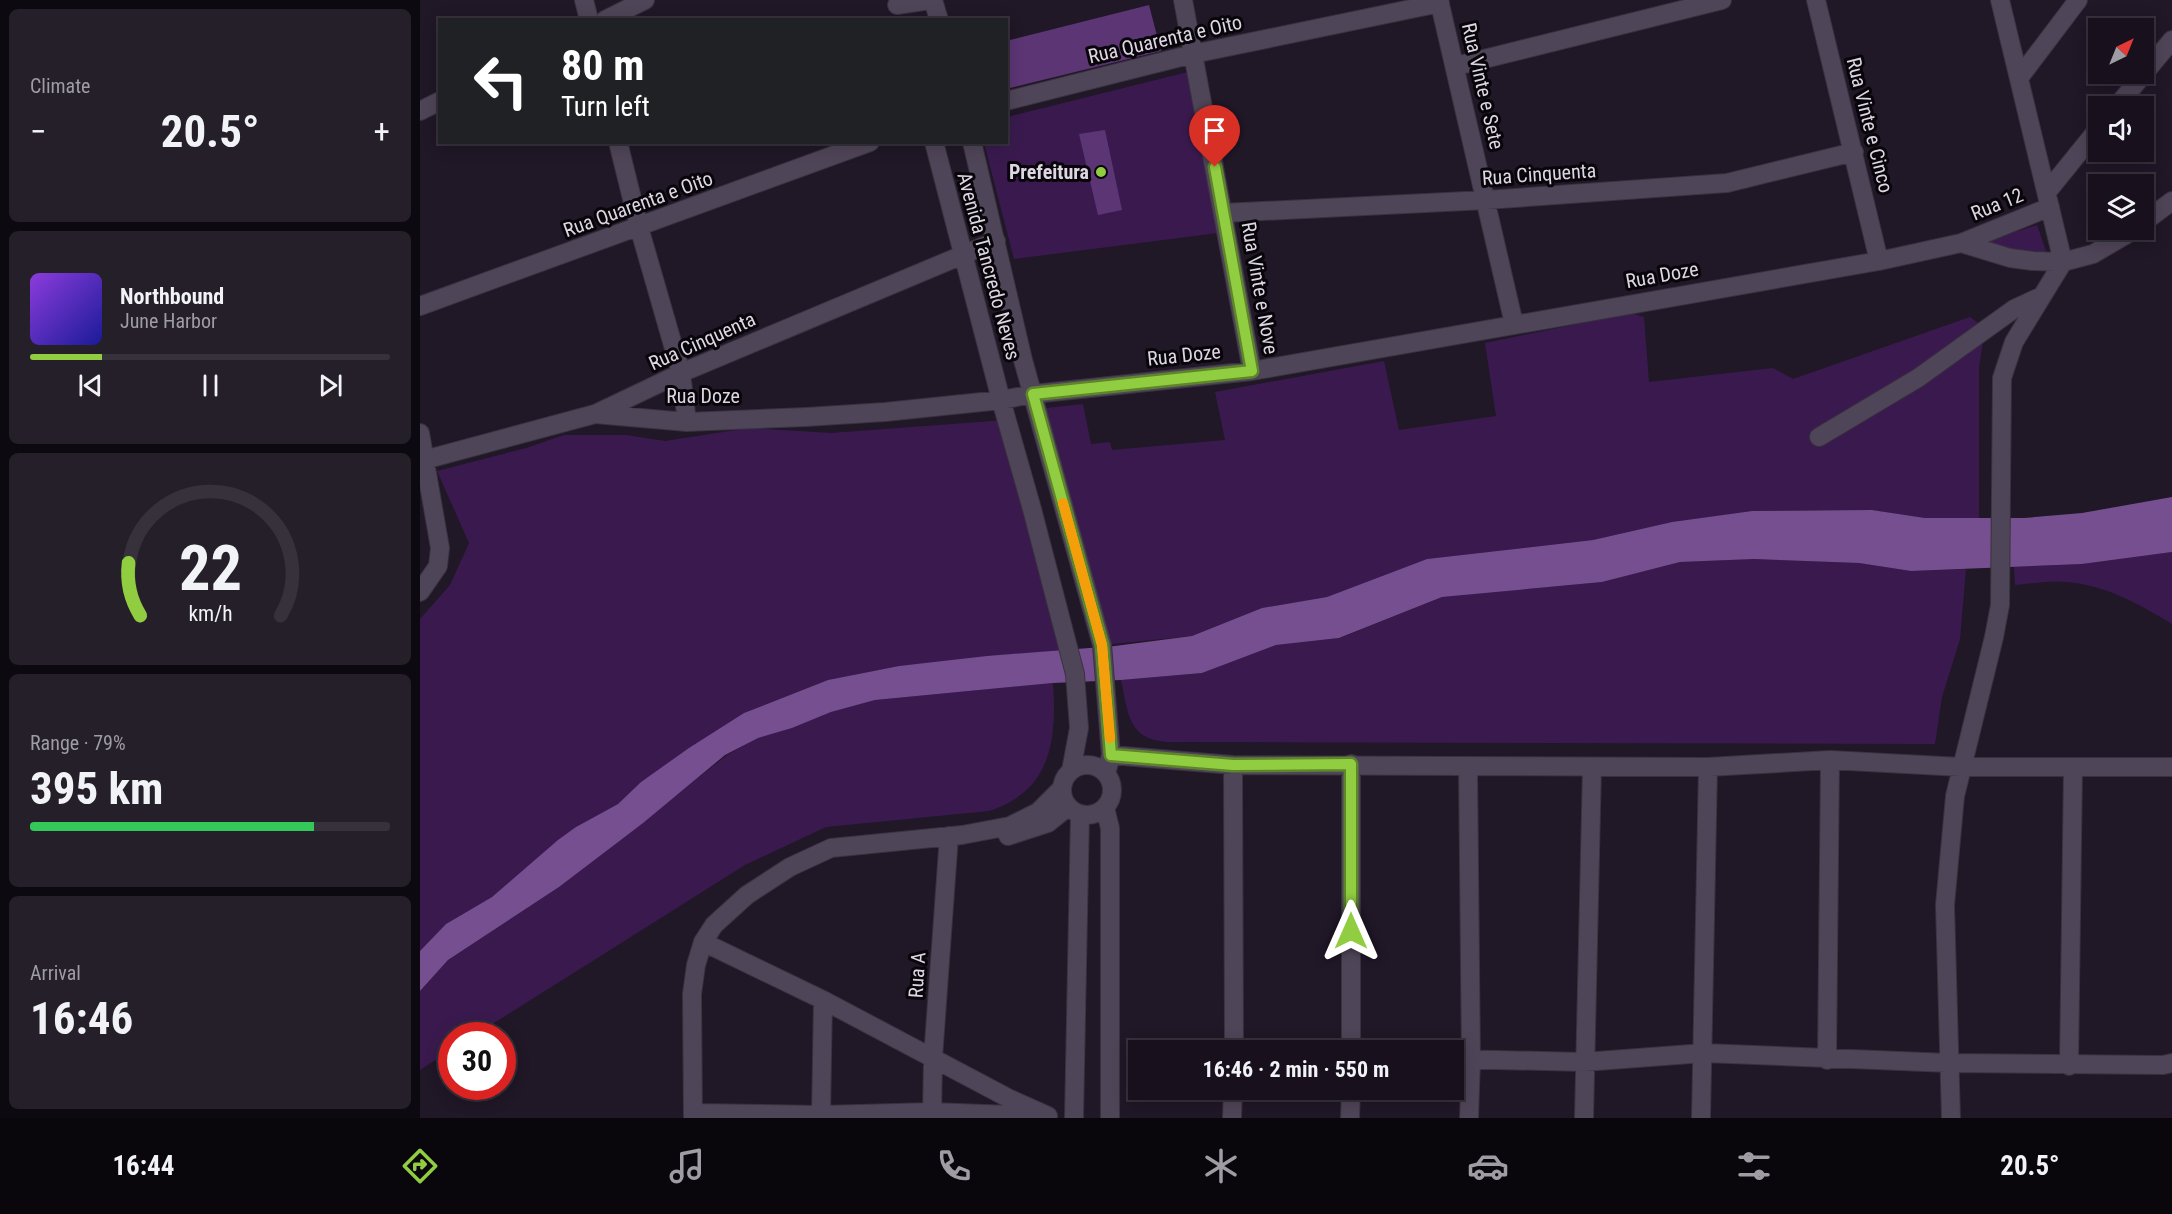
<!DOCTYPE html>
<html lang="en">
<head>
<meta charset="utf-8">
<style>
  body { margin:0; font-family:"Roboto Condensed",sans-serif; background:#251f2a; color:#f1f3f6; height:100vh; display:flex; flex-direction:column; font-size:22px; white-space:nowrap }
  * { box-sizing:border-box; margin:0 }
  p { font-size:20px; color:#9f9da4 }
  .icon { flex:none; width:33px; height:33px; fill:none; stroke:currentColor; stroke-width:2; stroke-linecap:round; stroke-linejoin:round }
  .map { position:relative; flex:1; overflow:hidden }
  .panel { display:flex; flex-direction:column; gap:9px; padding:9px; background:#0d0910; width:420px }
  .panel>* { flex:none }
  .hud { position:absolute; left:18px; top:18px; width:570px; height:126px; border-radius:0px; box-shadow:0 3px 15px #0003,0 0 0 2px #36313b; background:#202124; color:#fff; overflow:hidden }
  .needle { width:39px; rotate:43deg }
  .tools { position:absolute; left:1668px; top:18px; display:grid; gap:12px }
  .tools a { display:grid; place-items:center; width:66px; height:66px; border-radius:0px; background:#18111d; box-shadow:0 3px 15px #0003,0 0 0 2px #36313b; font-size:30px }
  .speed { position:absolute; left:18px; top:1022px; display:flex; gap:12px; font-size:30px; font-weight:700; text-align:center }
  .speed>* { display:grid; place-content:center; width:78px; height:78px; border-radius:50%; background:#18111d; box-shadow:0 3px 15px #0003,0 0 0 2px #36313b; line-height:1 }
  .speed .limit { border:9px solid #d22; background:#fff; color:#111 }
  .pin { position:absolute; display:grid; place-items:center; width:51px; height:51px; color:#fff; margin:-62px -26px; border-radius:50% 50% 50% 0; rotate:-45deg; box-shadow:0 0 6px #0007 }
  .pin .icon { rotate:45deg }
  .me { position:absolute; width:66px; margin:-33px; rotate:0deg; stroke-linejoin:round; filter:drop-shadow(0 0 4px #0008) }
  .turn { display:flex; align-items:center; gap:21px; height:126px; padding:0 24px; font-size:27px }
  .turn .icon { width:78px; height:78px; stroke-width:2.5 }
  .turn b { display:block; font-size:42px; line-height:51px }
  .big { font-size:45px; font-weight:700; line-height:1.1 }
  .panel .widget { flex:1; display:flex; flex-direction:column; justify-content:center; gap:9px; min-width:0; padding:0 21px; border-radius:9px; background:#251f2a }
  .panel .dial { align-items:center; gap:0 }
  .dial svg { height:156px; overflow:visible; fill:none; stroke:#36313b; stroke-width:7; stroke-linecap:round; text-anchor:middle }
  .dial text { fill:#f1f3f6; stroke:none }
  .song { display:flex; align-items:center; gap:18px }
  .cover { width:72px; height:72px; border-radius:9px; background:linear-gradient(135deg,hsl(270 70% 55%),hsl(240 70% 35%)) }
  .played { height:6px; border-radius:3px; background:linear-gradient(90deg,#90cd41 20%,#36313b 20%) }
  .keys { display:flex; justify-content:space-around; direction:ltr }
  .heat { display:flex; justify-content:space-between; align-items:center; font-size:33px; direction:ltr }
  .charge { height:9px; border-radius:4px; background:linear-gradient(90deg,#34c759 79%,#36313b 0) }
  .trip { position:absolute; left:708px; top:1040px; width:336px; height:60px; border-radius:0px; background:#18111d; box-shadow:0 3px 15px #0003,0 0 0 2px #36313b; font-weight:700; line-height:60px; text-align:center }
  .tab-bar { display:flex; height:96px; justify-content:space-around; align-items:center; background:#0a070c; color:#9f9da4 }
  .tab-bar .icon { width:42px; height:42px }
  .tab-bar .active { color:#90cd41 }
  .tab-bar b { font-size:27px; color:#f1f3f6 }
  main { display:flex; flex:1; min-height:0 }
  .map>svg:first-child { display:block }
  .green { fill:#3a1a4e }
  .water { fill:#754f90 }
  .building { fill:#5c3575 }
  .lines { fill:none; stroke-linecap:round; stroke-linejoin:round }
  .minor-casing { stroke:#39323e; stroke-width:20 }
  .minor { stroke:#4f4558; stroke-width:18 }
  .route-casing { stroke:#5e852a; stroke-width:15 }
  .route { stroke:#90cd41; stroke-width:10 }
  .slow { stroke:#f59e0b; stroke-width:10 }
  .poi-dot { fill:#90cd41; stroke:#08050b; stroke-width:2 }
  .labels { text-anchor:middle; stroke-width:6; stroke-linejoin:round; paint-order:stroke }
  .street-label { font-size:20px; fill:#ded7e3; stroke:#08050b }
  .poi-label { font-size:20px; font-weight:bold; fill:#ded7e3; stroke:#08050b; text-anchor:end }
</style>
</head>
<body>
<main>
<section class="panel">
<div class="widget"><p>Climate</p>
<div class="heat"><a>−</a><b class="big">20.5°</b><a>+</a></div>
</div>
<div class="widget">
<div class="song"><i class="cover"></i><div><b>Northbound</b><p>June Harbor</p></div></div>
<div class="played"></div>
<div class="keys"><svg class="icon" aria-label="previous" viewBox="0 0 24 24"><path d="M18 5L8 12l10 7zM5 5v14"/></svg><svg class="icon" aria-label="pause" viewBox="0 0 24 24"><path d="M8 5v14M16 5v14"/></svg><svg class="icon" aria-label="next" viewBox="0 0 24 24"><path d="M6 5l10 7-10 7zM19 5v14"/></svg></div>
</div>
<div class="widget dial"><svg viewBox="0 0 100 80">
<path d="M14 69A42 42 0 1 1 86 69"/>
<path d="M14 69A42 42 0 0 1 8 42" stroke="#90cd41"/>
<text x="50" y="56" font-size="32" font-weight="700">22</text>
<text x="50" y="72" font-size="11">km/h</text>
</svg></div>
<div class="widget"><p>Range · 79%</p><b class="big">395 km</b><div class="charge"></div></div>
<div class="widget"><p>Arrival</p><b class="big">16:46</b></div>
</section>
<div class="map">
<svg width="1752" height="1118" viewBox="0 0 1752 1118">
  <rect width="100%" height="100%" fill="#201727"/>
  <path class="green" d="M 768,72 L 798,233 L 594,259 L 564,143 L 586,142 L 587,117 Z
    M 1617,225 L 1627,254 L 1598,251 L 1563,242 Z
    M 1210,313 L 1224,317 L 1229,382 L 1353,368 L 1373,379 L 1550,317 L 1565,328 L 1559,367 L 1559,518 L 1505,518 L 1452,510 L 1392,510 L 1332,511 L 1252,522 L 1173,540 L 1007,559 L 907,597 L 842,608 L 772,636 L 682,645 L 617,409 L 663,404 L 671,444 L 690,442 L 692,450 L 805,440 L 795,392 L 964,361 L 979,430 L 1076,416 L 1065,343 Z
    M 586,420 L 643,650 L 479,666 L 408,680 L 324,713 L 221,782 L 198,804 L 156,827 L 72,897 L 26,924 L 0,951 L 0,619 L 30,585 L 49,543 L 17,471 L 106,448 L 144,435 L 206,435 L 245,441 L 329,428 L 411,433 Z
    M 1752,552 L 1752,624 C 1719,604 1686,585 1646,582 C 1629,580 1611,584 1595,585 L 1594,567 L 1662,564 Z
    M 1334,559 L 1439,563 L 1491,571 L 1546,569 L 1540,639 L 1522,697 L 1515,744 L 748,742 C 708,740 708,713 701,680 L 782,673 L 856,645 L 920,638 L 1022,597 L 1182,582 L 1260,562 Z
    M 633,683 C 637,741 631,791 569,811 L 406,827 L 325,865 L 55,1035 L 32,1035 L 31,1050 L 0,1070 L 0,991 L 28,960 L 139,887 L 307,755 L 337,738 L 372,728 L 411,712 L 455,700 Z"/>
  <path class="water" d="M 1752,497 L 1752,552 L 1662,564 L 1491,571 L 1439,563 L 1334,559 L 1260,562 L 1182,582 L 1022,597 L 919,638 L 856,645 L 782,673 L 701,680 L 633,683 L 455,700 L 411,712 L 372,728 L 338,738 L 305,755 L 223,823 L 139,887 L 28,960 L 0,991 L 0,951 L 26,924 L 72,897 L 138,840 L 156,827 L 198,804 L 221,782 L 269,748 L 324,713 L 408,680 L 479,666 L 567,656 L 695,646 L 772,636 L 842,608 L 907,597 L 1007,559 L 1173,540 L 1252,522 L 1332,511 L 1452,510 L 1505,518 L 1604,518 L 1662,513 Z"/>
  <path class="building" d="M 729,5 L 741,51 L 586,89 L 586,41 Z
    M 685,130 L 702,210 L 678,215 L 659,134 Z"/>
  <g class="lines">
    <g class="minor-casing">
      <path id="minor" d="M 164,0 L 169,20
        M 513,0 L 519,20
        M 763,0 L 832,371
        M 1019,0 L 1094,324
        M 1396,0 L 1459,261
        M 1580,0 L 1643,262
        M 477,5 L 510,0
        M 185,20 L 225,0
        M 1036,66 L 1302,0
        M 1599,78 L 1658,0
        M 586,101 L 773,54 L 1020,3
        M 1697,106 L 1752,40
        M 0,111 L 20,101
        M 198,142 L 219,227 L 261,373 L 267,422
        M 514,142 L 581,400 L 612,509 L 655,674 L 659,728 L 651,771
        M 552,142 L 603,360 L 682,645 L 691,755 L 686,774
        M 1627,192 L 1678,129
        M 803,213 L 1066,200 L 1307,183 L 1434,152
        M 1724,222 L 1752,201
        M 1541,243 L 1630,207
        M 0,306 L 450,142
        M 175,414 L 267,422 L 386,417 L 465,412 L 581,400 L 613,394 L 832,371 L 1459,261 L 1541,243 L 1590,258 L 1613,261 L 1643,262 L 1673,254 L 1714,230
        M 0,433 L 20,548 L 18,566 L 0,592
        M 1399,437 L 1498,378 L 1594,309 L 1622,296
        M 0,461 L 175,414 L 261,373 L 576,241
        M 691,755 L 813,765 L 1288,767 L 1410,760 L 1541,767 L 1752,767
        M 931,764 L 931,1050
        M642 790a25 25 0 1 1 50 0a25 25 0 1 1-50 0Z
        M 813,765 L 814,1050
        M 1048,766 L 1051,1060 L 1049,1118
        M 685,808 L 690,828 L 690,1118
        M 588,836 L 628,823 L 648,807
        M 283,942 L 403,1000 L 590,1099 L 628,1116
        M 1034,1059 L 1164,1062 L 1284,1053 L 1529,1063 L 1743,1065 L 1752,1063
        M 1407,1060 L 1410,760
        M 1649,1066 L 1653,768
        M 273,1113 L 401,1115 L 512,1112 L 619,1116
        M 273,1118 L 272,994 L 276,965 L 283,942 L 294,925 L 327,895 L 370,867 L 411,848 L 542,835 L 590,826 L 618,812 L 641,789
        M 401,1118 L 403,1000
        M 512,1118 L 513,1058 L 529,836
        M 654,1118 L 660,814
        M 812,1118 L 813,1089
        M 930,1118 L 931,1089
        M 1164,1118 L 1172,767
        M 1281,1118 L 1288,767
        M 1531,1118 L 1525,905 L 1535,796 L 1574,637 L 1580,605 L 1582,378 L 1594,342 L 1643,262"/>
    </g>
    <use href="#minor" class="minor"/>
  </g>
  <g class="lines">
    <g class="route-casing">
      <path id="route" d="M 795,167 L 832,371 L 613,394 L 682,645 L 691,755 L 813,765 L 931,764 L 931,931"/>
    </g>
    <use href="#route" class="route"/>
    <path class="slow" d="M 643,503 L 682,645 L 690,738"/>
  </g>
  <circle class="poi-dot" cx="681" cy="172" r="6"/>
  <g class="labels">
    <g class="street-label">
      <text transform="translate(745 39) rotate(-13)" y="7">Rua Quarenta e Oito</text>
      <text transform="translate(1063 86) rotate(77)" y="7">Rua Vinte e Sete</text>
      <text transform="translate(1450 125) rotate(76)" y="7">Rua Vinte e Cinco</text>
      <text transform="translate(1119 174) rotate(-4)" y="7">Rua Cinquenta</text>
      <text transform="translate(218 204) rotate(-20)" y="7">Rua Quarenta e Oito</text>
      <text transform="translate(1577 204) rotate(-22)" y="7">Rua 12</text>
      <text transform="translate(569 266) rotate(75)" y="7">Avenida Tancredo Neves</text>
      <text transform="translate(1242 275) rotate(-10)" y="7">Rua Doze</text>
      <text transform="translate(840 288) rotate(80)" y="7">Rua Vinte e Nove</text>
      <text transform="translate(282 341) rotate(-24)" y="7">Rua Cinquenta</text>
      <text transform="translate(764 355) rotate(-6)" y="7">Rua Doze</text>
      <text x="283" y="403">Rua Doze</text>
      <text transform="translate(497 975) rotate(-86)" y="7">Rua A</text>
    </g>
    <g class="poi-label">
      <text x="669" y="179">Prefeitura</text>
    </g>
  </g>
</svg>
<div class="tools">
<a><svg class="needle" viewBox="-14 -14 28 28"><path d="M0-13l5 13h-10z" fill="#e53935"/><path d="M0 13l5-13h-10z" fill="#9f9da4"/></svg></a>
<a><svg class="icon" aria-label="sound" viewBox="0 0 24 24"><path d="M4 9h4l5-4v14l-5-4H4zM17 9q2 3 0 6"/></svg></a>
<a><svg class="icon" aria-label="layers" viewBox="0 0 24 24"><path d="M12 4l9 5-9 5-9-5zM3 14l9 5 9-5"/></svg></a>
</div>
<div class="speed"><div class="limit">30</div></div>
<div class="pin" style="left:795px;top:167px;background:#d93025"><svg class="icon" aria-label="arrive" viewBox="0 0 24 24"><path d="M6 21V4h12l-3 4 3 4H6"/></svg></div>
<svg class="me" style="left:931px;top:931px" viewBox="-20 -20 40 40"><path d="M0-17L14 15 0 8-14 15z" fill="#90cd41" stroke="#fff" stroke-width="4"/></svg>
<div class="trip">16:46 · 2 min · 550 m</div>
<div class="hud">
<div class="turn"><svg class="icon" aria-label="left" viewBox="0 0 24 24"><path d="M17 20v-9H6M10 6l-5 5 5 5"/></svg><div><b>80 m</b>Turn left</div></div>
</div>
</div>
</main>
<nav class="tab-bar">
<b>16:44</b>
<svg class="icon active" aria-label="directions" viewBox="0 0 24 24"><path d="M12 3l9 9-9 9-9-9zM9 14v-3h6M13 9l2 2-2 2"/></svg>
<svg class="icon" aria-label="music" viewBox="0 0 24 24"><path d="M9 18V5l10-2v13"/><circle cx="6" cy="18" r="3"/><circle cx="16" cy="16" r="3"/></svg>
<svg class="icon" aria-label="phone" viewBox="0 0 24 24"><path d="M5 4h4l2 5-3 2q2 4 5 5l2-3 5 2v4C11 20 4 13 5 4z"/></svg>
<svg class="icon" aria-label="climate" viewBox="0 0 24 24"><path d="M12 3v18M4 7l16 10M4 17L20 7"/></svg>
<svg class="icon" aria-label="car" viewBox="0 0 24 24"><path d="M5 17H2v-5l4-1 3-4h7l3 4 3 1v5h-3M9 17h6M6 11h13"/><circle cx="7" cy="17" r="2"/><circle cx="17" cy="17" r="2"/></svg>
<svg class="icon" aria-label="filters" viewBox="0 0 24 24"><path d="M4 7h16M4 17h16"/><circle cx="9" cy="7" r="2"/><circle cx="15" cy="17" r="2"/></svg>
<b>20.5°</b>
</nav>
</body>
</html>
